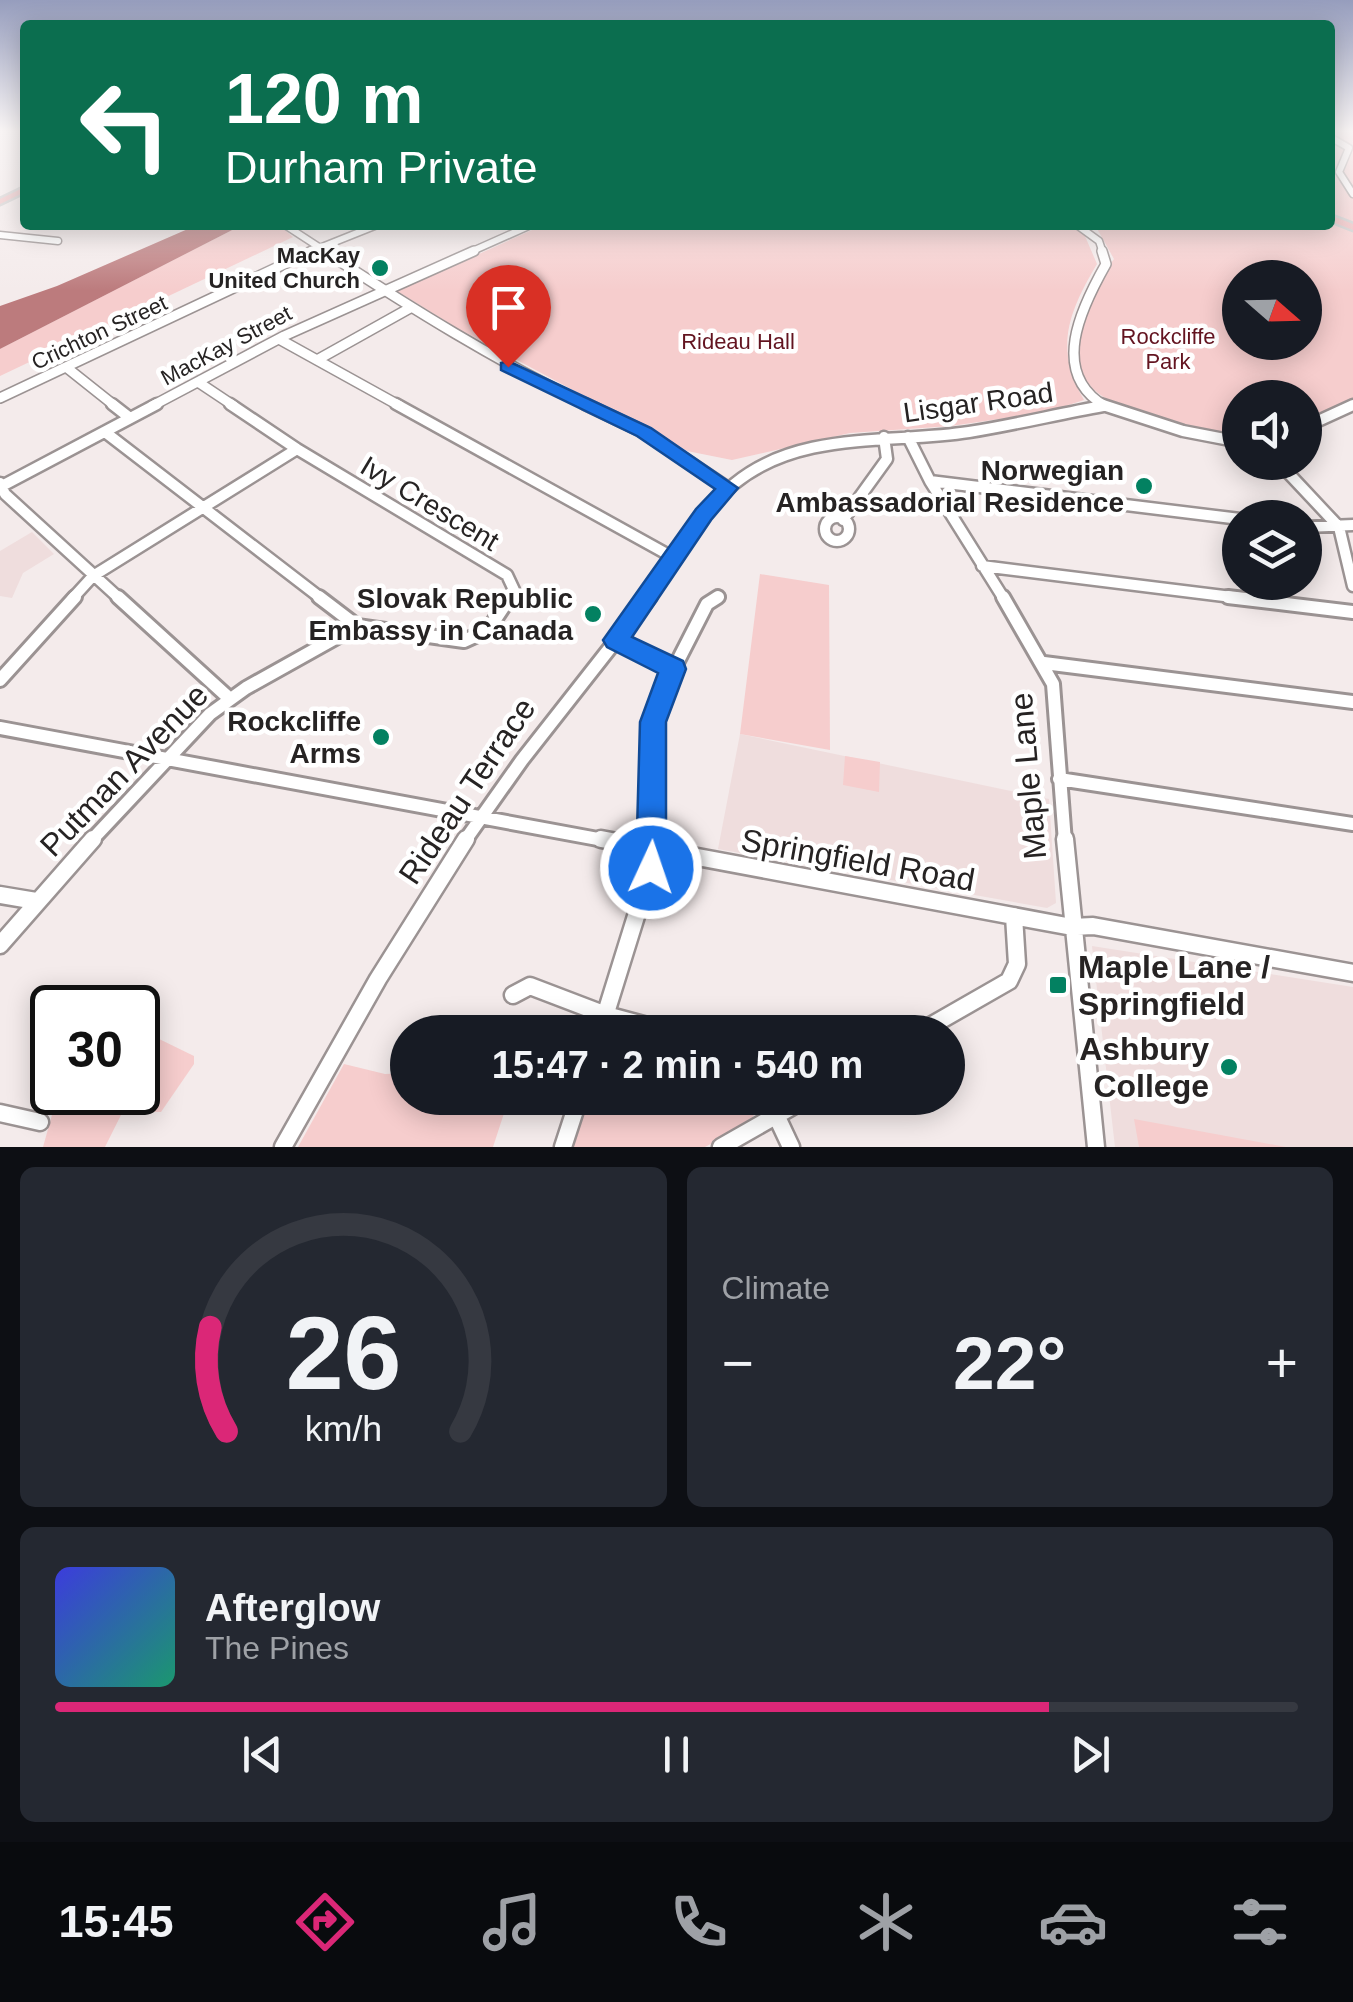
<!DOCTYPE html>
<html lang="en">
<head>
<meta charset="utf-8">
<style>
  body { margin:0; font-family:Helvetica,sans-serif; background:#242831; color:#f1f3f6; height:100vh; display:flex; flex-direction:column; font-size:38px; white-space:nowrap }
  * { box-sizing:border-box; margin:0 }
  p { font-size:32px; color:#9ea1a6 }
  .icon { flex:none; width:55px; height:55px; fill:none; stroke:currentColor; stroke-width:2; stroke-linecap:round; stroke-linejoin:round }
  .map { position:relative; height:1147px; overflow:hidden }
  .drawer { display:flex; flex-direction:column; gap:20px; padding:20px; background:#0d0f14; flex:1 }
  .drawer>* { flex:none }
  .guide { position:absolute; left:20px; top:20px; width:1315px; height:210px; border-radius:10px; box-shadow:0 5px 25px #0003; background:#0b6e4f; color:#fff; overflow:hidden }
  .needle { width:65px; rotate:110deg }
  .buttons { position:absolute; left:1222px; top:260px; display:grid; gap:20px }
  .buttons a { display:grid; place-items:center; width:100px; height:100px; border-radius:50%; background:#171b24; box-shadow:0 5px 25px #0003; font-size:50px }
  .speed { position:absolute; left:30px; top:985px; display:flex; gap:20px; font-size:50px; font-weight:700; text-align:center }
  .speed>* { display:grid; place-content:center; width:130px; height:130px; border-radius:50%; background:#171b24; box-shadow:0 5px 25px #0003; line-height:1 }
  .speed .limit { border:5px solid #111; border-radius:15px; background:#fff; color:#111 }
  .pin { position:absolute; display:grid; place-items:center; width:85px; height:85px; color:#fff; margin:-102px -42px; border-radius:50% 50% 50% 0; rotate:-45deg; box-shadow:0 0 10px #0007 }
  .pin .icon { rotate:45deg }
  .me { position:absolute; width:110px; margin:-55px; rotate:3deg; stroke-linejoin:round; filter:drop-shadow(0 0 8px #0008) }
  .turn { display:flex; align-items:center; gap:35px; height:210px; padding:0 40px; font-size:45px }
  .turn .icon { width:130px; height:130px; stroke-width:2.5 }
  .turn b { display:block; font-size:70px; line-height:85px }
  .big { font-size:75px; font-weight:700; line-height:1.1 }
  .drawer .tile { flex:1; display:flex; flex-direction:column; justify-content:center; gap:15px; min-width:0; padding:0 35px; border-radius:15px; background:#242831 }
  .drawer .dial { align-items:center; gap:0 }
  .dial svg { height:260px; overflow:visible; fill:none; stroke:#363941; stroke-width:7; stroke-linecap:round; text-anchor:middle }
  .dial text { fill:#f1f3f6; stroke:none }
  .song { display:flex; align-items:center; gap:30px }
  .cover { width:120px; height:120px; border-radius:15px; background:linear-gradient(135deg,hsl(240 70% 55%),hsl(160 70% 35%)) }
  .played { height:10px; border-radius:5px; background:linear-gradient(90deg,#db2777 80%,#363941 80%) }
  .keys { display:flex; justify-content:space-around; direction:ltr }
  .heat { display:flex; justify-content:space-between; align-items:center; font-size:55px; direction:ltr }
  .drawer .tiles { flex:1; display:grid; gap:20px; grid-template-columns:1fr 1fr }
  .tile:last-child { grid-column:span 2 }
  .trip { position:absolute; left:390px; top:1015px; width:575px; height:100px; border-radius:50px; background:#171b24; box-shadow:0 5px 25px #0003; font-weight:700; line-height:100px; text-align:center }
  .menu { display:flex; height:160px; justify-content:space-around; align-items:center; background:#090b0e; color:#9ea1a6 }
  .menu .icon { width:70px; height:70px }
  .menu .selected { color:#db2777 }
  .menu b { font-size:45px; color:#f1f3f6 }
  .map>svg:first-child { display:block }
  .built { fill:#efdddd }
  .green { fill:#f6cdcd; fill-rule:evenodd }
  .water { fill:#bc7b7d }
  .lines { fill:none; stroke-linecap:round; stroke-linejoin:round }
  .minor-far4-casing { stroke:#9b9393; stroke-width:9 }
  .minor-far3-casing { stroke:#9b9393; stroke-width:12 }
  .minor-far2-casing { stroke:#9b9393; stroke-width:15 }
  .minor-far1-casing { stroke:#9b9393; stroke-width:18 }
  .minor-casing { stroke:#9b9393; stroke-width:21 }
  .major-casing { stroke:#cbcaca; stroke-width:5 }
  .minor-far4 { stroke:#fff; stroke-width:6 }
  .minor-far3 { stroke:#fff; stroke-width:9 }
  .minor-far2 { stroke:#fff; stroke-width:10 }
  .minor-far1 { stroke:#fff; stroke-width:12 }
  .minor { stroke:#fff; stroke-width:16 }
  .major { fill:#efb8ba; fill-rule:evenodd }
  .route { fill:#1a73e8; stroke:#114b97; stroke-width:2.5 }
  .poi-dot { fill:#038161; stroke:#fff; stroke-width:4 }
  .labels { text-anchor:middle; stroke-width:9; stroke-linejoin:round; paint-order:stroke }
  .far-poi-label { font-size:22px; font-weight:bold; fill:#262323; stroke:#fff; text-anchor:end }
  .far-street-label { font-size:22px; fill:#262323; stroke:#fff }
  .far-park-label { font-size:22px; fill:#631420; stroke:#fff }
  .street-label { font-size:28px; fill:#262323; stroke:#fff }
  .poi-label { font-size:28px; font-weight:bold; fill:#262323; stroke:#fff; text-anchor:end }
  .near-street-label { font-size:32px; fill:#262323; stroke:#fff }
  .near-poi-label { font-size:32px; font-weight:bold; fill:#262323; stroke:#fff; text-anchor:start }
</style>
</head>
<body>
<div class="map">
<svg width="1353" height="1147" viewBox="0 0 1353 1147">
  <rect width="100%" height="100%" fill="#f4ebeb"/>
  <path class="built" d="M 32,532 L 54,554 L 23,573 L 12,598 L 0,596 L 0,551 Z
    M 740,734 L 1049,799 L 1056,903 L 1047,908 L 718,849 Z
    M 1092,946 L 1353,987 L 1353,1147 L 1115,1147 Z"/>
  <path class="green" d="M 1330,131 L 1353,131 L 1353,401 L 1305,418 L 1305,398 L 1240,398 L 1240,439 C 1209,434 1180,426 1150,417 C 1091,398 1064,379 1087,313 C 1094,296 1104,271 1114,259 L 1095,225 L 1330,225 ZM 1240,278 L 1305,278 L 1305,342 L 1240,342 Z
    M 242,225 L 279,225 L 293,237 L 0,376 L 0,349 Z
    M 543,225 L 1072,225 L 1085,236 L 1097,264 C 1068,313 1054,349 1084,400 L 1047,412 L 951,426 L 850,433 L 732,460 L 687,451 L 457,328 L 397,291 Z
    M 760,574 L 829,585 L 830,750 L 740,734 Z
    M 845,756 L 880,762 L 879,792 L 843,785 Z
    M 155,1037 L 194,1056 L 194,1064 L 161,1112 L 123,1111 L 105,1147 L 43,1147 L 55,1104 L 63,1093 L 138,1092 L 138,1038 Z
    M 344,1064 L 385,1074 L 407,1073 L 408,1098 L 509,1098 L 493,1147 L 298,1147 Z
    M 589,1098 L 757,1098 L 758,1106 L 750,1123 L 705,1147 L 573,1147 Z
    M 1134,1119 L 1286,1147 L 1139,1147 Z"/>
  <path class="water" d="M 197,225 L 242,225 L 0,349 L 0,306 L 57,286 Z"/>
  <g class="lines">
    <g class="minor-far4-casing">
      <path id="minor-far4" d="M 1330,137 L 1349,148 L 1339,172 L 1353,194
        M 285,225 L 328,253
        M 1077,225 L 1099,241 L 1103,253
        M 0,235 L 58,241
        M 307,253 L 377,225
        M 468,253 L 531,225"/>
    </g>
    <g class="minor-far3-casing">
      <path id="minor-far3" d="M 324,251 C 411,308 496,361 590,406
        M 1102,251 L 1106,264 C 1081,308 1049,373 1105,406
        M 279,339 L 400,406
        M 317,360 L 410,308
        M 66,367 L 115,406
        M 198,382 L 234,406
        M 0,398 L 312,251
        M 152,406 L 284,336 L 474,251"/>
    </g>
    <g class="minor-far2-casing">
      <path id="minor-far2" d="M 112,404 L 130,418
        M 230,404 L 297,449 L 507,575 L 514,590 L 508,599
        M 396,404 L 676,559
        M 585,404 L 644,432 L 728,488
        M 1100,404 L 1183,431 L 1240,442
        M 1305,427 L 1353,405
        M 105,432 L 322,599
        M 908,437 L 930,481 L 1004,599
        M 1278,462 L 1339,527 L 1353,586
        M 930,481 L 1240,519
        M 0,483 L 5,494 L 120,599
        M 0,487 L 157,404
        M825 529a12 12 0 1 1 24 0a12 12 0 1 1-24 0Z
        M 843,520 L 887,459 L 884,437
        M 1305,527 L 1353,525
        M 982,566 L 1248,599
        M 72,599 L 93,576 L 297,449
        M 648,599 C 676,561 697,515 734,484 C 799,430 891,444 969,432 C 1014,425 1058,414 1103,406"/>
    </g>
    <g class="minor-far1-casing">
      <path id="minor-far1" d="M 118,597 L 230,699
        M 319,597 L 357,626 L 464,641 L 488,630 L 510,597
        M 1003,597 L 1053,684 L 1065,842
        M 1228,597 L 1353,612
        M 615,640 L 674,669
        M 1044,663 L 1353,702
        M 0,680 L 75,597
        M 0,728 L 614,842
        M 1059,779 L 1353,824
        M 90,842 L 210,714 L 246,688 L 357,626
        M 464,842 L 522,760 L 650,597
        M 651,842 L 653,722 L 661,694 L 707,604 L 718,597"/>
    </g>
    <g class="minor-casing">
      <path id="minor" d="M 601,839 L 1072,927 L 1093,926 L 1353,973
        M 1065,839 L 1096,1147
        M 0,895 L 36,901
        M 0,945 L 93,839
        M 513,995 L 530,986 L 606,1015 L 670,1032
        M 600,1032 L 651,868 L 651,839
        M 920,1032 L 1009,981 L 1017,964 L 1014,916
        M 768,1098 L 791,1147
        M 0,1113 L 40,1122
        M 283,1147 L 378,979 L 466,839
        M 563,1147 L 579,1098
        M 721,1147 L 807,1098"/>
    </g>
    <g class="major-casing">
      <path id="major" d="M 25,187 L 25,192 L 0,204 L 0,199 Z
        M 1330,215 L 1353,224 L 1353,230 L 1330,221 Z"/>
    </g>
    <use href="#minor-far4" class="minor-far4"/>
    <use href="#minor-far3" class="minor-far3"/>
    <use href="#minor-far2" class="minor-far2"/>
    <use href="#minor-far1" class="minor-far1"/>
    <use href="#minor" class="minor"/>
    <use href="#major" class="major"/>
  </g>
  <linearGradient id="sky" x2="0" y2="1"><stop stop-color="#969dbd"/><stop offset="0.45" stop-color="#faf6f6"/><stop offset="1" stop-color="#faf6f6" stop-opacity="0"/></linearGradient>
  <rect width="1353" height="291" fill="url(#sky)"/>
  <path class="route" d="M 508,361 L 651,428 L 738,488 L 711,520 L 632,637 L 683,661 L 686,669 L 666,722 L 666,868 L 662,879 L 651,884 L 641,879 L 636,868 L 640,722 L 658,673 L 607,647 L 603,640 L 696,509 L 715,489 L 637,436 L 501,370 L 501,363 Z"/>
  <g class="poi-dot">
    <circle cx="380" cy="268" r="10"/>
    <circle cx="1144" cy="486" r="10"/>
    <circle cx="593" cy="614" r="10"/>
    <circle cx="381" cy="737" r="10"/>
    <rect x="1048" y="975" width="20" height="20" rx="5"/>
    <circle cx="1229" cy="1067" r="10"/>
  </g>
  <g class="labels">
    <g class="far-poi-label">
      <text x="360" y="263">MacKay<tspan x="360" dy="25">United Church</tspan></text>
    </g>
    <g class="far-street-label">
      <text transform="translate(99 332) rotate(-25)" y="8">Crichton Street</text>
      <text transform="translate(226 345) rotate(-28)" y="8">MacKay Street</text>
    </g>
    <g class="far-park-label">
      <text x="1168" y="344">Rockcliffe<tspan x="1168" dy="25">Park</tspan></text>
      <text x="738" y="349">Rideau Hall</text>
    </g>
    <g class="street-label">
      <text transform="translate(978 402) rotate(-8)" y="10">Lisgar Road</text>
      <text transform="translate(430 503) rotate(31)" y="10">Ivy Crescent</text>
    </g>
    <g class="poi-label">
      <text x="1124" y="480">Norwegian<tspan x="1124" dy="32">Ambassadorial Residence</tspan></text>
      <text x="573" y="608">Slovak Republic<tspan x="573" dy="32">Embassy in Canada</tspan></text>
      <text x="361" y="731">Rockcliffe<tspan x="361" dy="32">Arms</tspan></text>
    </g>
    <g class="near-street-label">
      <text transform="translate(124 770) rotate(-46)" y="11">Putman Avenue</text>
      <text transform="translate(1028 776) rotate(-95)" y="11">Maple Lane</text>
      <text transform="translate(467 791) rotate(-56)" y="11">Rideau Terrace</text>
      <text transform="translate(858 860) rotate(10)" y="11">Springfield Road</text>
    </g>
    <g class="near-poi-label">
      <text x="1078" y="978">Maple Lane /<tspan x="1078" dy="37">Springfield</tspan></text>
      <text x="1209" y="1060" text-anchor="end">Ashbury<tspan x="1209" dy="37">College</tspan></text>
    </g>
  </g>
</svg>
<div class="buttons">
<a><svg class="needle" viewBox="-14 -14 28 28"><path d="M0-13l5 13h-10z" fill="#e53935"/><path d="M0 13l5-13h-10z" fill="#9ea1a6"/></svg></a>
<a><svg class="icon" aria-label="sound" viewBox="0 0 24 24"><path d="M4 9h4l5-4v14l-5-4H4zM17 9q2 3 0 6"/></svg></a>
<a><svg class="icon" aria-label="layers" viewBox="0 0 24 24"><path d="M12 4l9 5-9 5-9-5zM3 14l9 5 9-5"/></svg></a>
</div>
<div class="speed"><div class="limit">30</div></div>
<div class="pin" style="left:508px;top:367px;background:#d93025"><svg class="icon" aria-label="arrive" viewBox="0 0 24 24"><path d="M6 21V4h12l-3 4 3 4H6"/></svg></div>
<svg class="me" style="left:651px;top:868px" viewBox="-20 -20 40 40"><circle r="17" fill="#1a73e8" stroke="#fff" stroke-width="3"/><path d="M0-11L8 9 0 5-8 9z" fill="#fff"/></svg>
<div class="trip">15:47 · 2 min · 540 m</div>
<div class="guide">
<div class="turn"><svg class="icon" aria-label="left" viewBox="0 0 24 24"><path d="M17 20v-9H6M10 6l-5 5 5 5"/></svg><div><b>120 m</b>Durham Private</div></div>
</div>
</div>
<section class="drawer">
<div class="tiles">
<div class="tile dial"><svg viewBox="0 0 100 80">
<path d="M14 69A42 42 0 1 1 86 69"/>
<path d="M14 69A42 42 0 0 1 9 37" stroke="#db2777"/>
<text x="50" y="56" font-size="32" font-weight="700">26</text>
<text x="50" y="72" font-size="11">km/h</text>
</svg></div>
<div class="tile"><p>Climate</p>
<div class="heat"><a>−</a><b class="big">22°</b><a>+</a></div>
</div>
<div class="tile">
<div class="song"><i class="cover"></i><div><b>Afterglow</b><p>The Pines</p></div></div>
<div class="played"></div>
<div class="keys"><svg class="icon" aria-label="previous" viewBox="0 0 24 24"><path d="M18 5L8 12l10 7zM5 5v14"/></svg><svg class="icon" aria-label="pause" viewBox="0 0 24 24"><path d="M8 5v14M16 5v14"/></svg><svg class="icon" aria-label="next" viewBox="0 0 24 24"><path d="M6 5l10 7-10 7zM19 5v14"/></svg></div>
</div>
</div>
</section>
<nav class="menu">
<b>15:45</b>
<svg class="icon selected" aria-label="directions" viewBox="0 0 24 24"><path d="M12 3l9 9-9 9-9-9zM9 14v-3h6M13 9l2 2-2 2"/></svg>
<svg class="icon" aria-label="music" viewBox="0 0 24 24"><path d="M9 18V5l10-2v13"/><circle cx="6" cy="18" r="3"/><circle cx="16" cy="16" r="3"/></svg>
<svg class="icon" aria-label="phone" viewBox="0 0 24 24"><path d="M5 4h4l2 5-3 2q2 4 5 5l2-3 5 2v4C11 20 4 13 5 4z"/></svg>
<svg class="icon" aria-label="climate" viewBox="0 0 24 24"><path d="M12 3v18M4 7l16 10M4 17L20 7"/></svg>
<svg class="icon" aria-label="car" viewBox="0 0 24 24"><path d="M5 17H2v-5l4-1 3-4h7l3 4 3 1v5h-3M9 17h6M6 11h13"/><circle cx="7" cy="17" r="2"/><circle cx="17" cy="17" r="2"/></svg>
<svg class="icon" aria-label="filters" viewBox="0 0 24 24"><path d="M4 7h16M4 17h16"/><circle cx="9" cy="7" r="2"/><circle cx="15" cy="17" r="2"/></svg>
</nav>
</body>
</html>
